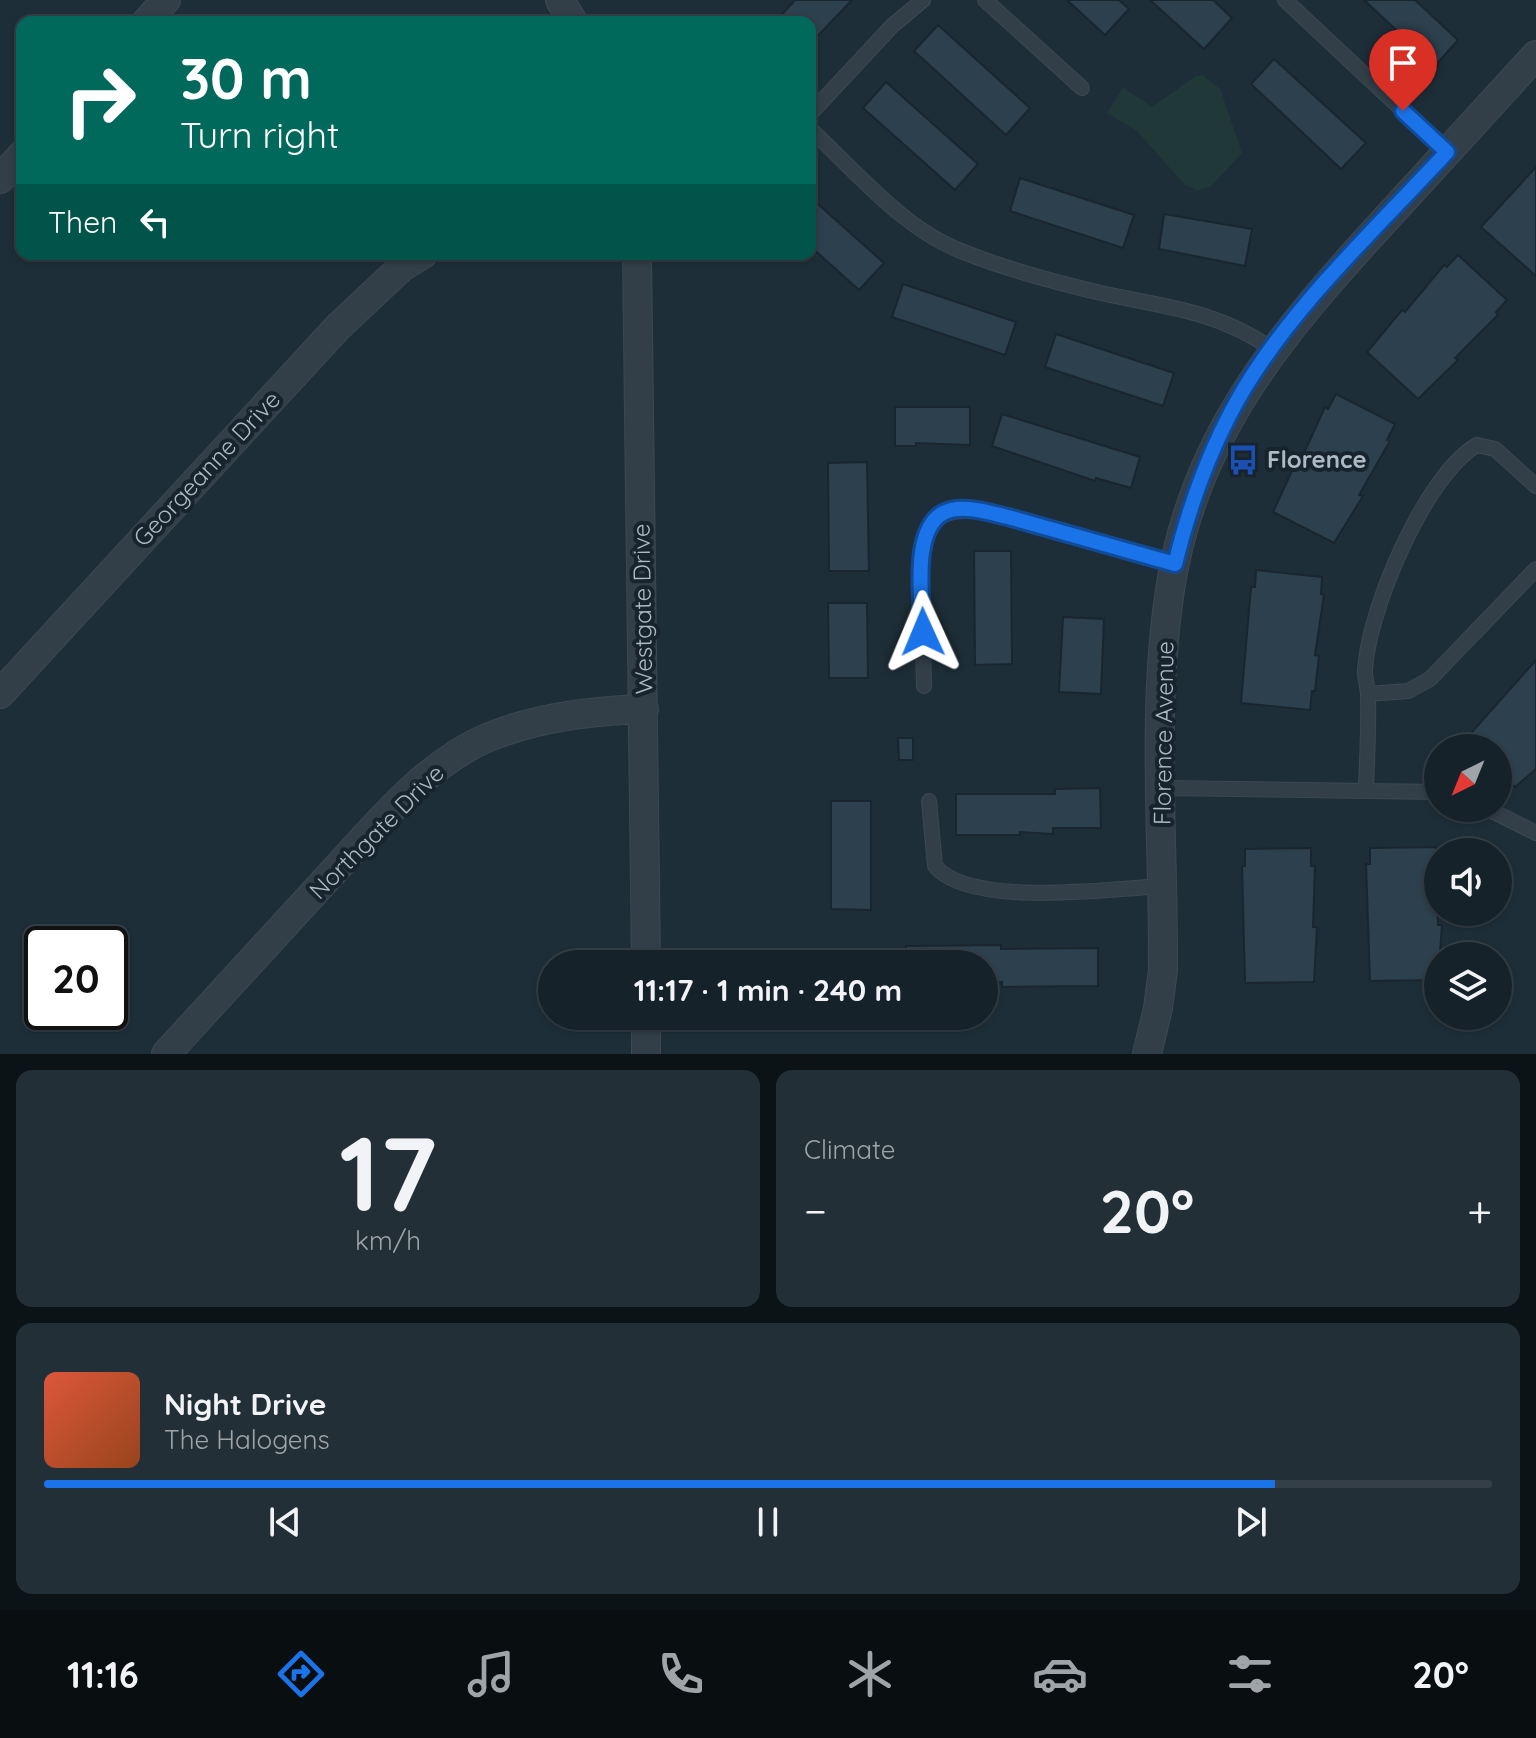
<!DOCTYPE html>
<html lang="en">
<head>
<meta charset="utf-8">
<style>
  body { margin:0; font-family:Quicksand,sans-serif; background:#232f36; color:#f1f3f6; height:100vh; display:flex; flex-direction:column; font-size:30px; white-space:nowrap }
  * { box-sizing:border-box; margin:0 }
  p { font-size:26px; color:#9ea4a8 }
  .icon { flex:none; width:44px; height:44px; fill:none; stroke:currentColor; stroke-width:2; stroke-linecap:round; stroke-linejoin:round }
  .map { position:relative; height:1054px; overflow:hidden }
  .details { display:flex; flex-direction:column; gap:16px; padding:16px; background:#0c1317; flex:1 }
  .details>* { flex:none }
  .banner { position:absolute; left:16px; top:16px; width:800px; height:244px; border-radius:16px; box-shadow:0 2px 6px #0004,0 0 0 2px #353f47; background:#00695c; color:#fff; overflow:hidden }
  .needle { width:52px; rotate:223deg }
  .tools { position:absolute; left:1424px; top:734px; display:grid; gap:16px }
  .tools a { display:grid; place-items:center; width:88px; height:88px; border-radius:50%; background:#16222a; box-shadow:0 2px 6px #0004,0 0 0 2px #353f47; font-size:40px }
  .speed { position:absolute; left:24px; top:926px; display:flex; gap:16px; font-size:40px; font-weight:700; text-align:center }
  .speed>* { display:grid; place-content:center; width:104px; height:104px; border-radius:50%; background:#16222a; box-shadow:0 2px 6px #0004,0 0 0 2px #353f47; line-height:1 }
  .speed .limit { border:4px solid #111; border-radius:12px; background:#fff; color:#111 }
  .pin { position:absolute; display:grid; place-items:center; width:68px; height:68px; color:#fff; margin:-82px -34px; border-radius:50% 50% 50% 0; rotate:-45deg; box-shadow:0 0 8px #0007 }
  .pin .icon { rotate:45deg }
  .me { position:absolute; width:88px; margin:-44px; rotate:359deg; stroke-linejoin:round; filter:drop-shadow(0 0 6px #0008) }
  .turn { display:flex; align-items:center; gap:28px; height:168px; padding:0 32px; font-size:36px }
  .turn .icon { width:104px; height:104px; stroke-width:2.5 }
  .turn b { display:block; font-size:56px; line-height:68px }
  .then { display:flex; align-items:center; height:76px; padding:0 32px; background:#0003; gap:16px; font-size:30px }
  .big { font-size:60px; font-weight:700; line-height:1.1 }
  .details .tile { flex:1; display:flex; flex-direction:column; justify-content:center; gap:12px; min-width:0; padding:0 28px; border-radius:16px; background:#232f36 }
  .details .dial { align-items:center; gap:0 }
  .dial b { font-size:104px; line-height:1 }
  .song { display:flex; align-items:center; gap:24px }
  .cover { width:96px; height:96px; border-radius:12px; background:linear-gradient(135deg,hsl(10 70% 55%),hsl(20 70% 35%)) }
  .played { height:8px; border-radius:4px; background:linear-gradient(90deg,#1a73e8 85%,#353f47 85%) }
  .keys { display:flex; justify-content:space-around; direction:ltr }
  .heat { display:flex; justify-content:space-between; align-items:center; font-size:44px; direction:ltr }
  .details .tiles { flex:1; display:grid; gap:16px; grid-template-columns:1fr 1fr }
  .tile:last-child { grid-column:span 2 }
  .trip { position:absolute; left:538px; top:950px; width:460px; height:80px; border-radius:40px; background:#16222a; box-shadow:0 2px 6px #0004,0 0 0 2px #353f47; font-weight:700; line-height:80px; text-align:center }
  .tab-bar { display:flex; height:128px; justify-content:space-around; align-items:center; background:#090e11; color:#9ea4a8 }
  .tab-bar .icon { width:56px; height:56px }
  .tab-bar .active { color:#1a73e8 }
  .tab-bar b { font-size:36px; color:#f1f3f6 }
  .map>svg:first-child { display:block }
  .green { fill:#203938 }
  .building { fill:#2d404d; stroke:#1a262f; stroke-width:2 }
  .lines { fill:none; stroke-linecap:round; stroke-linejoin:round }
  .service-casing { stroke:#3c4852; stroke-width:16 }
  .minor-casing { stroke:#3c4852; stroke-width:30 }
  .service { stroke:#323f49; stroke-width:14 }
  .minor { stroke:#323f49; stroke-width:28 }
  .route-casing { stroke:#114b97; stroke-width:20 }
  .route { stroke:#1a73e8; stroke-width:14 }
  .labels { text-anchor:middle; stroke-width:8; stroke-linejoin:round; paint-order:stroke }
  .poi-label { font-size:24px; font-weight:bold; fill:#acbac6; stroke:#18242d; text-anchor:start }
  .street-label { font-size:24px; fill:#acbac6; stroke:#18242d }
</style>
</head>
<body>
<div class="map">
<svg width="1536" height="1054" viewBox="0 0 1536 1054">
  <rect width="100%" height="100%" fill="#1e2e38"/>
  <path class="green" d="M 1202,75 L 1220,89 L 1242,153 L 1210,187 L 1197,190 L 1185,185 L 1137,131 L 1107,113 L 1123,88 L 1152,107 L 1196,76 Z"/>
  <path class="building" d="M 795,0 L 852,0 L 810,44 L 810,22 L 775,22 Z
    M 1067,0 L 1119,0 L 1129,9 L 1105,35 Z
    M 1150,0 L 1213,0 L 1232,18 L 1204,49 Z
    M 1364,0 L 1415,0 L 1458,40 L 1435,66 Z
    M 938,25 L 1030,108 L 1006,135 L 914,51 Z
    M 1274,59 L 1366,143 L 1341,169 L 1251,84 Z
    M 886,82 L 978,164 L 955,190 L 863,108 Z
    M 1536,167 L 1536,276 L 1481,227 Z
    M 1020,178 L 1134,215 L 1123,248 L 1010,211 Z
    M 810,197 L 884,263 L 859,290 L 810,246 Z
    M 1164,214 L 1252,229 L 1245,266 L 1159,249 Z
    M 1458,255 L 1507,300 L 1496,312 L 1498,315 L 1455,358 L 1458,360 L 1418,399 L 1367,352 L 1402,310 L 1405,312 L 1444,265 L 1447,267 Z
    M 903,284 L 1016,322 L 1005,355 L 892,317 Z
    M 1056,334 L 1174,373 L 1163,406 L 1045,367 Z
    M 1336,394 L 1395,424 L 1387,440 L 1390,441 L 1359,495 L 1363,496 L 1334,543 L 1273,512 L 1296,462 L 1299,464 L 1325,407 L 1328,409 Z
    M 895,407 L 970,407 L 970,445 L 916,443 L 916,446 L 895,446 Z
    M 1002,414 L 1140,457 L 1131,488 L 1096,478 L 1095,481 L 992,446 Z
    M 867,462 L 869,571 L 829,571 L 828,463 Z
    M 974,551 L 1011,551 L 1012,664 L 975,665 Z
    M 1256,570 L 1322,577 L 1321,594 L 1324,595 L 1315,655 L 1319,656 L 1315,691 L 1312,691 L 1310,710 L 1241,703 L 1251,587 L 1255,587 Z
    M 828,603 L 867,603 L 868,678 L 829,678 Z
    M 1063,617 L 1104,619 L 1101,694 L 1059,692 Z
    M 1536,660 L 1536,769 L 1515,787 L 1498,772 L 1498,748 L 1472,748 L 1464,741 Z
    M 898,738 L 913,738 L 913,760 L 899,760 Z
    M 1100,788 L 1101,828 L 1053,828 L 1053,834 L 1020,832 L 1020,835 L 956,835 L 956,794 L 1055,794 L 1055,789 Z
    M 831,801 L 871,801 L 871,910 L 831,909 Z
    M 1436,847 L 1438,925 L 1442,925 L 1438,980 L 1370,981 L 1366,864 L 1370,864 L 1370,848 Z
    M 1311,848 L 1311,866 L 1315,866 L 1313,927 L 1317,927 L 1314,982 L 1245,983 L 1242,866 L 1245,866 L 1245,849 Z
    M 1001,945 L 1001,949 L 1098,948 L 1098,986 L 1002,987 L 1002,982 L 984,982 L 984,964 L 906,964 L 906,946 Z"/>
  <g class="lines">
    <g class="service-casing">
      <path id="service" d="M 985,0 L 1082,88
        M 1285,0 L 1447,152
        M 810,114 L 892,26 L 923,0
        M 810,129 C 856,171 902,228 961,251 C 1005,269 1054,282 1101,293 C 1164,307 1217,310 1272,349
        M 924,686 L 921,551 C 929,513 947,509 983,511 L 1175,564
        M 1368,694 L 1408,691 L 1430,679 L 1536,569
        M 1162,788 L 1438,792
        M 1366,789 C 1367,758 1369,727 1368,696 C 1368,688 1365,680 1365,672 C 1367,612 1425,475 1477,445 L 1495,449 L 1536,486
        M 929,801 L 935,866 C 969,908 1111,889 1163,886
        M 1486,808 L 1536,833"/>
    </g>
    <g class="minor-casing">
      <path id="minor" d="M 560,0 L 573,22
        M 146,22 L 166,0
        M 0,179 L 22,155
        M 637,254 L 646,964
        M 0,694 L 338,327 L 402,267 L 423,254
        M 646,1016 L 646,1054
        M 166,1054 C 218,997 270,941 322,884 C 371,832 422,765 489,737 C 539,717 591,711 644,709
        M 1147,1054 L 1158,1008 L 1163,970 C 1164,845 1151,714 1170,590 C 1193,435 1284,330 1385,220 C 1435,165 1486,110 1536,55"/>
    </g>
    <use href="#service" class="service"/>
    <use href="#minor" class="minor"/>
  </g>
  <g class="lines">
    <g class="route-casing">
      <path id="route" d="M 923,632 C 922,600 909,520 951,510 C 969,506 990,513 1008,517 L 1175,564 C 1190,503 1212,443 1244,389 C 1297,301 1378,227 1447,152 L 1403,111"/>
    </g>
    <use href="#route" class="route"/>
  </g>
  <defs>
    <g id="bus-bare" transform="scale(2.4)"><path d="M-5-6H5V4H4V6H2V4H-2V6H-4V4H-5ZM-3.5-4V0h7V-4ZM-3.5 1.2v1.5H-2V1.2ZM2 1.2v1.5H3.5V1.2Z" fill="#1a4fb4" stroke="#18242d" stroke-width="2.5" paint-order="stroke"/></g>
  </defs>
  <g fill-rule="evenodd">
    <use href="#bus-bare" x="1243" y="460"/>
  </g>
  <g class="labels">
    <g class="poi-label">
      <text x="1267" y="468">Florence</text>
    </g>
    <g class="street-label">
      <text transform="translate(207 469) rotate(-47)" y="8">Georgeanne Drive</text>
      <text transform="translate(643 609) rotate(-91)" y="8">Westgate Drive</text>
      <text transform="translate(1164 733) rotate(-89)" y="8">Florence Avenue</text>
      <text transform="translate(377 832) rotate(-45)" y="8">Northgate Drive</text>
    </g>
  </g>
</svg>
<div class="tools">
<a><svg class="needle" viewBox="-14 -14 28 28"><path d="M0-13l5 13h-10z" fill="#e53935"/><path d="M0 13l5-13h-10z" fill="#9ea4a8"/></svg></a>
<a><svg class="icon" aria-label="sound" viewBox="0 0 24 24"><path d="M4 9h4l5-4v14l-5-4H4zM17 9q2 3 0 6"/></svg></a>
<a><svg class="icon" aria-label="layers" viewBox="0 0 24 24"><path d="M12 4l9 5-9 5-9-5zM3 14l9 5 9-5"/></svg></a>
</div>
<div class="speed"><div class="limit">20</div></div>
<div class="pin" style="left:1403px;top:111px;background:#d93025"><svg class="icon" aria-label="arrive" viewBox="0 0 24 24"><path d="M6 21V4h12l-3 4 3 4H6"/></svg></div>
<svg class="me" style="left:923px;top:632px" viewBox="-20 -20 40 40"><path d="M0-17L14 15 0 8-14 15z" fill="#1a73e8" stroke="#fff" stroke-width="4"/></svg>
<div class="trip">11:17 · 1 min · 240 m</div>
<div class="banner">
<div class="turn"><svg class="icon" aria-label="right" viewBox="0 0 24 24"><path d="M7 20v-9h11M14 6l5 5-5 5"/></svg><div><b>30 m</b>Turn right</div></div>
<div class="then">Then<svg class="icon" aria-label="left" viewBox="0 0 24 24"><path d="M17 20v-9H6M10 6l-5 5 5 5"/></svg></div>
</div>
</div>
<section class="details">
<div class="tiles">
<div class="tile dial"><b>17</b><p>km/h</p></div>
<div class="tile"><p>Climate</p>
<div class="heat"><a>−</a><b class="big">20°</b><a>+</a></div>
</div>
<div class="tile">
<div class="song"><i class="cover"></i><div><b>Night Drive</b><p>The Halogens</p></div></div>
<div class="played"></div>
<div class="keys"><svg class="icon" aria-label="previous" viewBox="0 0 24 24"><path d="M18 5L8 12l10 7zM5 5v14"/></svg><svg class="icon" aria-label="pause" viewBox="0 0 24 24"><path d="M8 5v14M16 5v14"/></svg><svg class="icon" aria-label="next" viewBox="0 0 24 24"><path d="M6 5l10 7-10 7zM19 5v14"/></svg></div>
</div>
</div>
</section>
<nav class="tab-bar">
<b>11:16</b>
<svg class="icon active" aria-label="directions" viewBox="0 0 24 24"><path d="M12 3l9 9-9 9-9-9zM9 14v-3h6M13 9l2 2-2 2"/></svg>
<svg class="icon" aria-label="music" viewBox="0 0 24 24"><path d="M9 18V5l10-2v13"/><circle cx="6" cy="18" r="3"/><circle cx="16" cy="16" r="3"/></svg>
<svg class="icon" aria-label="phone" viewBox="0 0 24 24"><path d="M5 4h4l2 5-3 2q2 4 5 5l2-3 5 2v4C11 20 4 13 5 4z"/></svg>
<svg class="icon" aria-label="climate" viewBox="0 0 24 24"><path d="M12 3v18M4 7l16 10M4 17L20 7"/></svg>
<svg class="icon" aria-label="car" viewBox="0 0 24 24"><path d="M5 17H2v-5l4-1 3-4h7l3 4 3 1v5h-3M9 17h6M6 11h13"/><circle cx="7" cy="17" r="2"/><circle cx="17" cy="17" r="2"/></svg>
<svg class="icon" aria-label="filters" viewBox="0 0 24 24"><path d="M4 7h16M4 17h16"/><circle cx="9" cy="7" r="2"/><circle cx="15" cy="17" r="2"/></svg>
<b>20°</b>
</nav>
</body>
</html>
